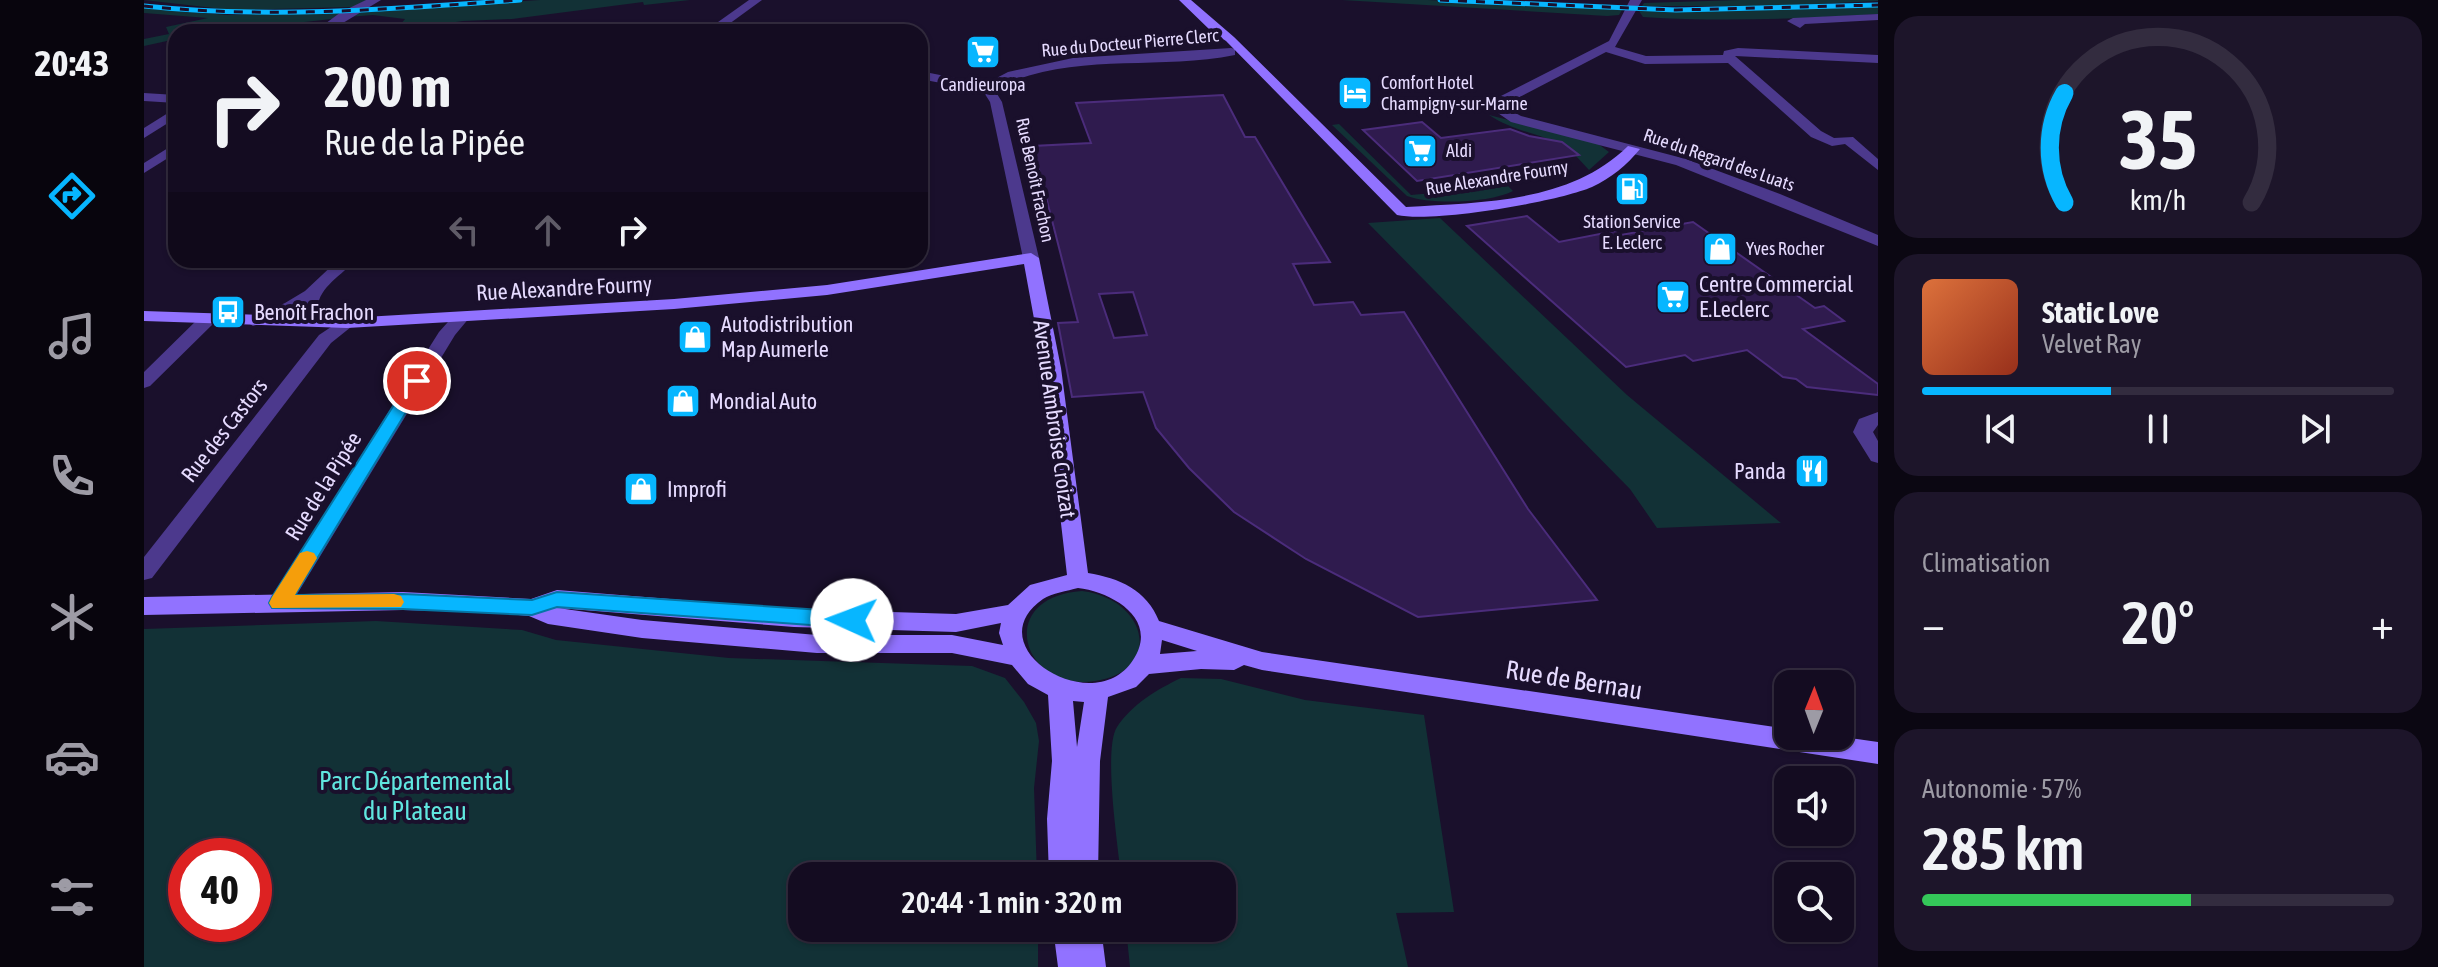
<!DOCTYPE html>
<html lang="fr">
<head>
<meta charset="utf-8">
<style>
  body { margin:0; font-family:"Asap Condensed",sans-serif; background:#1d152a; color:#f1f3f6; height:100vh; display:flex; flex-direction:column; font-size:30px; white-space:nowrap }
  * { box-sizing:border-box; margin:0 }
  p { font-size:26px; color:#9d9ba5 }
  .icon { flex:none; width:44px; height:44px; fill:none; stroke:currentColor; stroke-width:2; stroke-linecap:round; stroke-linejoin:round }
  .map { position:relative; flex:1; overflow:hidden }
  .panel { display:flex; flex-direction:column; gap:16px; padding:16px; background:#0b0712; width:560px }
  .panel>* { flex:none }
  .top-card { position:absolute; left:24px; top:24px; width:760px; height:244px; border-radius:24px; box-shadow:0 2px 6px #0004,0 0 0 2px #332c3f; background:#140c21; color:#f1f3f6; overflow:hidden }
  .needle { width:52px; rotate:1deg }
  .tools { position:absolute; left:1630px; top:670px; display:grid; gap:16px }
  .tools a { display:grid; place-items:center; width:80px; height:80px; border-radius:16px; background:#140c21; box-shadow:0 2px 6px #0004,0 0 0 2px #332c3f; font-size:40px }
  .speed { position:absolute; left:24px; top:838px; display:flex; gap:16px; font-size:40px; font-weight:700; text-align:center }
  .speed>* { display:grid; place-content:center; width:104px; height:104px; border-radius:50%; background:#140c21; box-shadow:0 2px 6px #0004,0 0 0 2px #332c3f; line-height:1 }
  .speed .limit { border:12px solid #d22; background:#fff; color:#111 }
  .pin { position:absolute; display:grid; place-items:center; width:68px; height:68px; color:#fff; margin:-34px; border:4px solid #fff; border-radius:50%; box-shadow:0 2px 8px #0007 }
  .me { position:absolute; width:88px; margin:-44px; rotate:272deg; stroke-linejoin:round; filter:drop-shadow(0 0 6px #0008) }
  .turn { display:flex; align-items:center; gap:28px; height:168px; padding:0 24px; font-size:36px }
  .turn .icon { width:104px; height:104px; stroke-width:2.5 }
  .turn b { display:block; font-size:56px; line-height:68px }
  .lanes { display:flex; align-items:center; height:76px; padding:0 24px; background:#0003; justify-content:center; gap:40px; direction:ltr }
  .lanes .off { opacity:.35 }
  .big { font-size:60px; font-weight:600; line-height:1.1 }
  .panel .widget { flex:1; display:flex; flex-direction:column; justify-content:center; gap:12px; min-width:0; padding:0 28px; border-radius:24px; background:#1d152a }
  .panel .dial { align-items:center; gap:0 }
  .dial svg { height:208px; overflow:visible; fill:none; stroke:#332c3f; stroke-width:7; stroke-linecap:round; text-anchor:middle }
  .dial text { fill:#f1f3f6; stroke:none }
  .song { display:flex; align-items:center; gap:24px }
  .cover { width:96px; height:96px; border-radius:12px; background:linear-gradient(135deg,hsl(20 70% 55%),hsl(10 70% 35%)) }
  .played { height:8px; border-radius:4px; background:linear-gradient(90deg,#07b6ff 40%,#332c3f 40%) }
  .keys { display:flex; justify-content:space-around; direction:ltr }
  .heat { display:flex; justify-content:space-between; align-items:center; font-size:44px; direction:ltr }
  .charge { height:12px; border-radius:6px; background:linear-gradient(90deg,#34c759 57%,#332c3f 0) }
  .trip { position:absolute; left:644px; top:862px; width:448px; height:80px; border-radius:24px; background:#140c21; box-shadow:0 2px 6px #0004,0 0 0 2px #332c3f; font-weight:600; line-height:80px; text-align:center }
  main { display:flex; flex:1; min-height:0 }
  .tab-bar { display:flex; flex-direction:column; width:144px; justify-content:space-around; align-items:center; background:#08050d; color:#9d9ba5 }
  .tab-bar .icon { width:56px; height:56px }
  .tab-bar .active { color:#07b6ff }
  .tab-bar b { font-size:36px; color:#f1f3f6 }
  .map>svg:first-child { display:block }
  .green { fill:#123136; fill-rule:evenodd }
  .building { fill:#2f1b4e; stroke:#4b2c7b; stroke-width:2; fill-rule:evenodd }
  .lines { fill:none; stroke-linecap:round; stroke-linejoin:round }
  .street { fill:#4c398d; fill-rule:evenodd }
  .secondary { fill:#9172ff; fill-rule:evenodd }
  .rail-casing { stroke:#07b6ff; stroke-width:5 }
  .rail { stroke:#1a102c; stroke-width:3; stroke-dasharray:9; stroke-linecap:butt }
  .route { fill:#07b6ff; stroke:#0576a6; stroke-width:2 }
  .slow { fill:#f59e0b }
  .labels { text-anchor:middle; stroke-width:8; stroke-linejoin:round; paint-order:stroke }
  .far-street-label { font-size:18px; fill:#e6dbff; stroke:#1a102c }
  .far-poi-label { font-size:18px; fill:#e6dbff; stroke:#1a102c; text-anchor:start }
  .poi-label { font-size:22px; fill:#e6dbff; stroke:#1a102c; text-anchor:start }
  .street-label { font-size:22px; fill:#e6dbff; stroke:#1a102c }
  .near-street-label { font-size:26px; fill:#e6dbff; stroke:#1a102c }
  .near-park-label { font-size:26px; fill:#60e6df; stroke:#1a102c }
</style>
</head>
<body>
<main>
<nav class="tab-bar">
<b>20:43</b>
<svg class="icon active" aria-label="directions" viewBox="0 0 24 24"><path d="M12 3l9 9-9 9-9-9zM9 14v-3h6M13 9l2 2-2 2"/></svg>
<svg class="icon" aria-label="music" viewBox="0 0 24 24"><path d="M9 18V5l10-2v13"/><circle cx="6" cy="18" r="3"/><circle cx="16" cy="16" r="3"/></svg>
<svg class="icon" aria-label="phone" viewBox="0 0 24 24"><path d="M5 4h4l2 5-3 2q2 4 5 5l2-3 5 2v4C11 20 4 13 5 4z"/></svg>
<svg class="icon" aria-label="climate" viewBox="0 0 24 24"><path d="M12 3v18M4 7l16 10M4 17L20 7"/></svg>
<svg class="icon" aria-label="car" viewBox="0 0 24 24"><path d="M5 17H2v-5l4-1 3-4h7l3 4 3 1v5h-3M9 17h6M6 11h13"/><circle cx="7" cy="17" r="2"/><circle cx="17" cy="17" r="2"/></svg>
<svg class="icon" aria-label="filters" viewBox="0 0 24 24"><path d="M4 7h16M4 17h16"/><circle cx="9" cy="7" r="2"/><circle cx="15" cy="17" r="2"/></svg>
</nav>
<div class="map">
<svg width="1734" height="967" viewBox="0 0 1734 967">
  <rect width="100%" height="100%" fill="#1a102c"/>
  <path class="green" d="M 0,0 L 223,0 L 209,7 L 87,10 Z
    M 396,0 L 546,0 L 500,5 L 499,2 L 368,19 L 319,21 L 283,26 L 275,32 L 250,32 L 261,19 L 229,15 L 204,17 L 216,11 Z
    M 1198,0 L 1284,0 L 1478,10 L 1475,15 L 1463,16 Z
    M 1595,0 L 1734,0 L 1734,1 L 1635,6 L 1498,6 L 1500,3 Z
    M 1734,5 L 1734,14 C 1656,19 1576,22 1499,17 L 1495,11 L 1597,11 Z
    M 0,8 L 84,15 L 201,11 L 188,19 L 70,32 L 32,32 L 32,39 L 0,46 L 0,39 L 25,34 L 22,27 L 64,18 L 0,13 Z
    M 1345,115 L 1453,143 L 1465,152 L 1445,170 L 1432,156 L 1435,155 C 1408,134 1375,135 1345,115 Z
    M 1195,124 L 1267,195 L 1289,193 L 1294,197 L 1364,186 L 1369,191 C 1346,203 1287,205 1263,196 L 1188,125 Z
    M 1296,218 L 1483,395 L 1637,523 L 1513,528 L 1486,489 L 1224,223 Z
    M 938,591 C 1004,599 1020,671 951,681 C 877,692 850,597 938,591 Z
    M 232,621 L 378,630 L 412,640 L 585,658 L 828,666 L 861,678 L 880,702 L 892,723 L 895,741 L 890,788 L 893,876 L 658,876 L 658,928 L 894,928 L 894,967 L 0,967 L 0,629 ZM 42,856 L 110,856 L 110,924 L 42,924 Z
    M 1037,678 L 1077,679 L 1161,700 L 1280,715 L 1310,912 L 1252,913 L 1264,967 L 986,967 L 982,928 L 1078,928 L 1078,876 L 977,876 C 974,846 959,749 973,727 C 988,704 1014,689 1037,678 Z"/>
  <path class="building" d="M 1079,95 L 1101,137 L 1111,137 L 1186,262 L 1149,264 L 1170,305 L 1209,302 L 1217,315 L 1260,312 L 1384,509 L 1453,600 L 1274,617 L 1162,559 L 1090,512 L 1045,468 L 1012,428 L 999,392 L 928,397 L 914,323 L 934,322 L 889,146 L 947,143 L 932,103 ZM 989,292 L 1003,335 L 970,338 L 955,294 Z
    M 1278,122 L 1297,138 L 1366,129 L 1385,136 L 1418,142 L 1435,155 L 1273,181 L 1219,130 Z
    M 1383,216 L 1415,242 L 1471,231 L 1477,235 L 1549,222 L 1671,308 L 1680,306 L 1700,321 L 1659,329 L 1734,384 L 1734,395 L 1663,387 L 1652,379 L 1639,377 L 1603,350 L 1549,361 L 1541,355 L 1482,367 L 1323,226 Z"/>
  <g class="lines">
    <path class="street" d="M 222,0 L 237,0 L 184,32 L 170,32 L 197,12 Z
      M 605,0 L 618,0 L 574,32 L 560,32 Z
      M 1486,0 L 1498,0 L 1471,47 L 1502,56 L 1579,55 L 1580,51 L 1594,48 L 1734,55 L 1734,63 L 1591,56 L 1677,131 L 1690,138 L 1709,137 L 1734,159 L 1734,170 L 1701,144 L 1688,146 L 1667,137 L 1584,63 L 1501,64 L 1462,52 L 1364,103 L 1362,108 L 1377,116 L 1542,159 L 1636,194 L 1734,235 L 1734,246 L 1532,165 L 1367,122 L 1348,109 L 1353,98 L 1465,41 Z
      M 1734,14 L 1734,20 L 1661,24 L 1656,28 L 1643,21 L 1649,18 Z
      M 1087,48 L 1091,49 L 1091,55 C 1010,71 927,51 850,89 L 858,102 L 895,258 L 887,263 L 879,258 L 846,102 L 839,91 L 776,79 L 776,71 L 841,84 L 864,72 L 929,58 Z
      M 0,93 L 32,95 L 32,103 L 0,101 Z
      M 32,108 L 32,118 L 0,138 L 0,128 Z
      M 32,143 L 32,153 L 0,173 L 0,163 Z
      M 194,260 L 211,260 C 198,276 169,290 175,313 L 209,319 L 212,323 L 187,343 L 8,578 L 0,580 L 0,557 L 175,335 L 187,327 L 163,320 L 157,308 L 109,326 L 101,321 L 141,303 L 161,291 Z
      M 318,312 L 326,317 L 311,335 L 144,609 L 136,612 L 128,609 L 125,603 L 128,597 L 295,332 L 312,313 Z
      M 64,314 L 72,319 L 70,323 L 6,386 L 0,388 L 0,372 L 58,315 Z
      M 1734,412 L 1734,425 L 1729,432 L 1734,441 L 1734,463 L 1727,461 L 1709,432 L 1715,419 Z"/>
    <path class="secondary" d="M 1035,0 L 1047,0 L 1090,37 L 1262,207 C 1339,202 1426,203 1484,146 L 1496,149 C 1483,165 1467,178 1448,187 C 1413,202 1289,223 1253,215 L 1082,41 L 1067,31 Z
      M 887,253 L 895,258 L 917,368 L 944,573 C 975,578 1003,590 1015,621 L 1118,652 L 1644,729 L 1644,736 L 1692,736 L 1734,742 L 1734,764 L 1118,670 L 1100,665 L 1090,670 L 1057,669 L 1005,674 L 992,687 L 964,697 L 956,761 L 954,876 L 905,876 L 903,819 L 908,761 L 904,695 L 884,684 L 868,665 L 808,653 L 673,653 L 498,638 L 404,624 L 385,616 L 341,612 L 259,610 L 0,615 L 0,597 L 259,592 L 387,599 L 413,590 L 650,609 L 812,614 L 864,605 L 886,585 L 923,575 L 899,368 L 880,264 L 683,295 L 530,309 L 203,328 L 0,321 L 0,311 L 203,318 L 530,299 L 683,285 ZM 934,588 C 968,592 1016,619 989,660 C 950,721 830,647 899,599 C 908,593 923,591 934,588 ZM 414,608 L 650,627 L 812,632 L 857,623 L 855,633 L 859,645 L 808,635 L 673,635 L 498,620 ZM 1018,640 L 1053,651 L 1016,654 ZM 929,701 L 940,702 L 933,747 Z
      M 909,928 L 957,928 L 962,967 L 914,967 Z"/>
    <g class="rail-casing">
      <path id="rail" d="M 1296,0 L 1532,10 L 1734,5
        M 0,6 C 126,19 250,9 376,0"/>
    </g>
    <use href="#rail" class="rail"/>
  </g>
  <path class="route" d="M 273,376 L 281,381 L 151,595 L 259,594 L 388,600 L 413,592 L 708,612 L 715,614 L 718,620 L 715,625 L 708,628 L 413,607 L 388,615 L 259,609 L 128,608 L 125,603 L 128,597 L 265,381 Z"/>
  <path class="slow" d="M 163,551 L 170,553 L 173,558 L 151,595 L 250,594 L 257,596 L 260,602 L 257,607 L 128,608 L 125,603 L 128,597 L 156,553 Z"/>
  <defs>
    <g id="supermarket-square" transform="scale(1.8)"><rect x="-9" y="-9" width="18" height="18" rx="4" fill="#07b6ff" stroke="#1a102c"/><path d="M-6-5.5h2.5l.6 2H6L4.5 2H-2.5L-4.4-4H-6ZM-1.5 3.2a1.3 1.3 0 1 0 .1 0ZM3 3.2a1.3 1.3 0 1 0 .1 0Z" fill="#fff"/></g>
    <g id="hotel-square" transform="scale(1.8)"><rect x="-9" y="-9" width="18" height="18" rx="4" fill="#07b6ff" stroke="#1a102c"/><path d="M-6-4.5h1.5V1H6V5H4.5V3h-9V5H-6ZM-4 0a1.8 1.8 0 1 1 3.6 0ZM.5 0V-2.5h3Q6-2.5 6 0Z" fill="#fff"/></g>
    <g id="fuel-square" transform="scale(1.8)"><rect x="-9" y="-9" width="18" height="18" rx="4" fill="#07b6ff" stroke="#1a102c"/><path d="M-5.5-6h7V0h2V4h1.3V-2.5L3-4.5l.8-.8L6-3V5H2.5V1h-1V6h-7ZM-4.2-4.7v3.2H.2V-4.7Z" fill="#fff"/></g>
    <g id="shop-square" transform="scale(1.8)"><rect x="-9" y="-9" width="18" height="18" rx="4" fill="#07b6ff" stroke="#1a102c"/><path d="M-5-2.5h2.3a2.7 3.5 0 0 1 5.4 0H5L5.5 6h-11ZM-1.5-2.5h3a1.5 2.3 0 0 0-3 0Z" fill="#fff"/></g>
    <g id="bus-square" transform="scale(1.8)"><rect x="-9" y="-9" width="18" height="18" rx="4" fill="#07b6ff" stroke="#1a102c"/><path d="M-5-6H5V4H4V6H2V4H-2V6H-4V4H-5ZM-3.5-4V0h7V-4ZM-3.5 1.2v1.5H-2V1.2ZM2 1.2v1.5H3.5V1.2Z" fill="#fff"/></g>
    <g id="restaurant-square" transform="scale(1.8)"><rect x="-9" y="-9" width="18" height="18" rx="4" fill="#07b6ff" stroke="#1a102c"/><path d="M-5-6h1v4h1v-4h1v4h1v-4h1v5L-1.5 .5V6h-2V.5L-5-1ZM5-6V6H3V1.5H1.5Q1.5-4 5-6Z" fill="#fff"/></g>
  </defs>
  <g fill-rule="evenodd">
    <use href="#supermarket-square" x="839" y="52"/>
    <use href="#hotel-square" x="1211" y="93"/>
    <use href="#supermarket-square" x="1276" y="151"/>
    <use href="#fuel-square" x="1488" y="189"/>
    <use href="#shop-square" x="1576" y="249"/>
    <use href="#supermarket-square" x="1529" y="297"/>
    <use href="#bus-square" x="84" y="312"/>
    <use href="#shop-square" x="551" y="337"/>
    <use href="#shop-square" x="539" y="401"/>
    <use href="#restaurant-square" x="1668" y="471"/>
    <use href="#shop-square" x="497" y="489"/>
  </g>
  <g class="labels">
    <g class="far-street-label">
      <text transform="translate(986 43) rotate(-5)" y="6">Rue du Docteur Pierre Clerc</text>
      <text transform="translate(1575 160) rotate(19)" y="6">Rue du Regard des Luats</text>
      <text transform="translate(1353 178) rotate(-9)" y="6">Rue Alexandre Fourny</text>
      <text transform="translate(891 180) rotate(78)" y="6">Rue Benoît Frachon</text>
    </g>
    <g class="far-poi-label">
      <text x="1237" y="89">Comfort Hotel<tspan x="1237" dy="21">Champigny-sur-Marne</tspan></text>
      <text x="839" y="91" text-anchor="middle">Candieuropa</text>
      <text x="1302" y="157">Aldi</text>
      <text x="1488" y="228" text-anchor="middle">Station Service<tspan x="1488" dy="21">E. Leclerc</tspan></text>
      <text x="1602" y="255">Yves Rocher</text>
    </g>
    <g class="poi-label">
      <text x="1555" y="292">Centre Commercial<tspan x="1555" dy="25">E.Leclerc</tspan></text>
      <text x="110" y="320">Benoît Frachon</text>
      <text x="577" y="332">Autodistribution<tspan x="577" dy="25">Map Aumerle</tspan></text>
      <text x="565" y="409">Mondial Auto</text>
      <text x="1642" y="479" text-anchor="end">Panda</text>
      <text x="523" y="497">Improfi</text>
    </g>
    <g class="street-label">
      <text transform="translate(420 288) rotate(-3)" y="8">Rue Alexandre Fourny</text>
      <text transform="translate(911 419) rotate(82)" y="8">Avenue Ambroise Croizat</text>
      <text transform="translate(80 430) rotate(-52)" y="8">Rue des Castors</text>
      <text transform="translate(179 486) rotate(-58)" y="8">Rue de la Pipée</text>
    </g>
    <g class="near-street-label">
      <text transform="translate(1430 680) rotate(9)" y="9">Rue de Bernau</text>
    </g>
    <g class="near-park-label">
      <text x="271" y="790">Parc Départemental<tspan x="271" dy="30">du Plateau</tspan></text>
    </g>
  </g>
</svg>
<div class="tools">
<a><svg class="needle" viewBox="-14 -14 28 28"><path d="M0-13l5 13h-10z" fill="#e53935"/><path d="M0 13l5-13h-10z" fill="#9d9ba5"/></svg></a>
<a><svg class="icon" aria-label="sound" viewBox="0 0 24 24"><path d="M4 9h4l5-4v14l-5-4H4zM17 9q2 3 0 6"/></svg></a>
<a><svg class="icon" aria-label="search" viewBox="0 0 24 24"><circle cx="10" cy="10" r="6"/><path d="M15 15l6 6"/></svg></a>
</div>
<div class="speed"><div class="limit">40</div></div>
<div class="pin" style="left:273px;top:381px;background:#d93025"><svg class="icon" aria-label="arrive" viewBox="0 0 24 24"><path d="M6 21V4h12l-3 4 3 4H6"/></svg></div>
<svg class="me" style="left:708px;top:620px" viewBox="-20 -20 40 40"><circle r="19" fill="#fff"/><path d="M0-13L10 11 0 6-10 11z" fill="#07b6ff"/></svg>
<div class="trip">20:44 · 1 min · 320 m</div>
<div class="top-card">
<div class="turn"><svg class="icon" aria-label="right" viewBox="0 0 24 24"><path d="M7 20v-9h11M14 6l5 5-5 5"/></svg><div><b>200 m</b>Rue de la Pipée</div></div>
<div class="lanes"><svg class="icon off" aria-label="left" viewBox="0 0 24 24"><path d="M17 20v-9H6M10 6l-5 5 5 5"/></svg><svg class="icon off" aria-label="ahead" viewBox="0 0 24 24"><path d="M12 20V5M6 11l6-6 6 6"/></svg><svg class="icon" aria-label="right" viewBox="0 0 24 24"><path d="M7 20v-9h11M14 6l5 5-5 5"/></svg></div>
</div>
</div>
<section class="panel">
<div class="widget dial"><svg viewBox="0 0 100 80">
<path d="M14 69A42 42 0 1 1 86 69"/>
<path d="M14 69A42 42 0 0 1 14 27" stroke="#07b6ff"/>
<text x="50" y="56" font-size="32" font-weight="700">35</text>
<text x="50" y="72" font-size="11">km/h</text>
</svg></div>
<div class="widget">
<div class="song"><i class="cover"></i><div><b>Static Love</b><p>Velvet Ray</p></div></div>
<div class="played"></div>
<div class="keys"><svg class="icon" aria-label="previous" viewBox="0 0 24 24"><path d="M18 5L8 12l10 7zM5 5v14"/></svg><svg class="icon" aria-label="pause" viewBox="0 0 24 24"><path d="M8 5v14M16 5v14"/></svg><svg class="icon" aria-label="next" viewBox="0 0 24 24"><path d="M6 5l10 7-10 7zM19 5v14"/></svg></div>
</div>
<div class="widget"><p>Climatisation</p>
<div class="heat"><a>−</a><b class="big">20°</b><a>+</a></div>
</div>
<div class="widget"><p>Autonomie · 57%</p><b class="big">285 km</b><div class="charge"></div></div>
</section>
</main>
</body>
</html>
